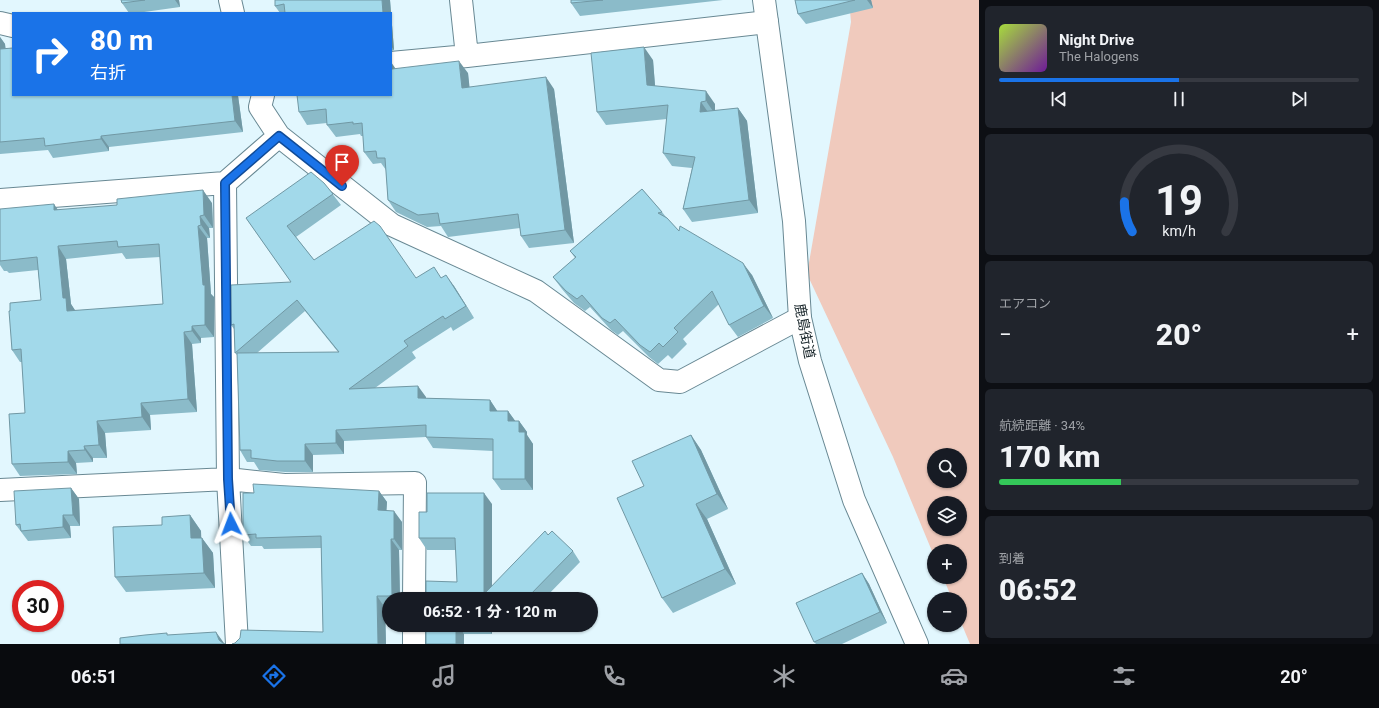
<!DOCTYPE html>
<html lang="ja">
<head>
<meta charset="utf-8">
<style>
  body { margin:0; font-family:Roboto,"Noto Sans JP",sans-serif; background:#20242c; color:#f1f3f6; height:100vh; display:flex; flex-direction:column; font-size:15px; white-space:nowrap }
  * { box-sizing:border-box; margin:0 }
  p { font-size:13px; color:#9ea1a6 }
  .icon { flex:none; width:22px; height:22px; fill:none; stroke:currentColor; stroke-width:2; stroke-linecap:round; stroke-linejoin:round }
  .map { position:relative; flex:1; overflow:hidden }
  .drawer { display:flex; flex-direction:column; gap:6px; padding:6px; background:#0d0f14; width:400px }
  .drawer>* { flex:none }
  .guide { position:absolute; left:12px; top:12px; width:380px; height:84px; border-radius:0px; box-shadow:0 1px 3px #0004; background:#1a73e8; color:#fff; overflow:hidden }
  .tools { position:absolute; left:927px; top:448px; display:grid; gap:8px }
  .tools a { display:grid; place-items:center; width:40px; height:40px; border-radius:50%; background:#171b24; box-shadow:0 1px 3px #0004; font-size:20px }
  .speed { position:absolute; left:12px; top:580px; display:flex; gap:8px; font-size:20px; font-weight:700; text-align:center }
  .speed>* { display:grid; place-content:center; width:52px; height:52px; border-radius:50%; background:#171b24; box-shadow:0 1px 3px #0004; line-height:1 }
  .speed .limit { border:6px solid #d22; background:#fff; color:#111 }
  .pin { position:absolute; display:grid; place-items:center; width:34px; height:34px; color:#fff; margin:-41px -17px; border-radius:50% 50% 50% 0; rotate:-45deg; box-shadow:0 0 4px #0007 }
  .pin .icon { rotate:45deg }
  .me { position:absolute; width:44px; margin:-22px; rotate:357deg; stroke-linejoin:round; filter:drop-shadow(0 0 3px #0008) }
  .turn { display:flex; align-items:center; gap:14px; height:84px; padding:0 12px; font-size:18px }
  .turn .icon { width:52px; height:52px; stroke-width:2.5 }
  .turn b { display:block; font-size:28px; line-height:34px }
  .big { font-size:30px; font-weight:800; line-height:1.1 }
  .drawer .widget { flex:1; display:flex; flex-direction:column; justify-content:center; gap:6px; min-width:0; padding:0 14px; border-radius:6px; background:#20242c }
  .drawer .dial { align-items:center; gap:0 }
  .dial svg { height:104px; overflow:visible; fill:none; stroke:#363941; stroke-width:7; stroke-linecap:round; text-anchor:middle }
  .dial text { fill:#f1f3f6; stroke:none }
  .song { display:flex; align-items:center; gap:12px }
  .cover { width:48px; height:48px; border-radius:6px; background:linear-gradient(135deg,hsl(80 70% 55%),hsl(280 70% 35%)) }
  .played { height:4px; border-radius:2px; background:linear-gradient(90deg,#1a73e8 50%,#363941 50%) }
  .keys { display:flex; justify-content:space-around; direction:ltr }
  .heat { display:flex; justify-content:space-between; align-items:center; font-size:22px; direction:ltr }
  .charge { height:6px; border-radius:3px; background:linear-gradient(90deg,#34c759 34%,#363941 0) }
  .trip { position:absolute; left:382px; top:592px; width:216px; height:40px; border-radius:20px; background:#171b24; box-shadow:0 1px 3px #0004; font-weight:800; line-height:40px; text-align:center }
  .tabs { display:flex; height:64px; justify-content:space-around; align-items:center; background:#090b0e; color:#9ea1a6 }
  .tabs .icon { width:28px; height:28px }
  .tabs .current { color:#1a73e8 }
  .tabs b { font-size:18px; color:#f1f3f6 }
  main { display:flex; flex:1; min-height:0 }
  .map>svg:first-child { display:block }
  .green { fill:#f0cabd; fill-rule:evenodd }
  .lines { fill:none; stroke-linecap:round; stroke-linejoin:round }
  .minor-casing { stroke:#688893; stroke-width:24 }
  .tertiary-casing { stroke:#688893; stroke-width:24 }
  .minor { stroke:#fff; stroke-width:22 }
  .tertiary { stroke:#fff; stroke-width:22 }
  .wall { fill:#8bbbc9; fill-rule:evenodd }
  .shaded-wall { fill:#7198a4 }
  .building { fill:#a2d9ea; stroke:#7198a4; fill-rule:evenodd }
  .route-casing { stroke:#114b97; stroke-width:10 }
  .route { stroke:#1a73e8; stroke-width:7 }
  .labels { text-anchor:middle; stroke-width:3; stroke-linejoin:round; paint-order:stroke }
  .street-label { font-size:14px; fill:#19262b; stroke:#fff }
</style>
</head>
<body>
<main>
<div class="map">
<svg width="979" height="644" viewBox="0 0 979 644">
  <rect width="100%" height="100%" fill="#e2f7fe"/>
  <path class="green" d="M 849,0 L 979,0 L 979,644 L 970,644 L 960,620 L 960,599 L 952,599 L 943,577 L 960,577 L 960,551 L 934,551 L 934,556 L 893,457 L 807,274 L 851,22 ZM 934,455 L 960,455 L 960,481 L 934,481 ZM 934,503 L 960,503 L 960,529 L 934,529 Z"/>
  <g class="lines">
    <g class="minor-casing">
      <path id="minor" d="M 230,0 L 233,13
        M 461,0 L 467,56
        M 0,23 L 13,26
        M 391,63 L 467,56 L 767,22
        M 263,95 L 260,107 L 279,136 L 392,225 L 536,291 L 659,380 L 680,382 L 800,318
        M 225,183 L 228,479 L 237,644
        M 0,200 L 225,183 L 279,136
        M 0,490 L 228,479 L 284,485 L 415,483 L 414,599
        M 414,644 L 414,625"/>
    </g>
    <g class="tertiary-casing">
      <path id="tertiary" d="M 764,0 L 794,221 L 800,318 L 810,361 L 854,500 L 917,644"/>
    </g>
    <use href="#minor" class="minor"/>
    <use href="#tertiary" class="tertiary"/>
  </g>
  <path class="wall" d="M 121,0 L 179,0 L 180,7 L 137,13 L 129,13 L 122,3 Z
    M 275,0 L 390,0 L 394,50 L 391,51 L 391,13 L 280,13 L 275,6 Z
    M 571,0 L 723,0 L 580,16 L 571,3 Z
    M 795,0 L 871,0 L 873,8 L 806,24 L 798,14 Z
    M 0,37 L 5,44 L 13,95 L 238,95 L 243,132 L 109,147 L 109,151 L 53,158 L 48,150 L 0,154 Z
    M 653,60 L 655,86 L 715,104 L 715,111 L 738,108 L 747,121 L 758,213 L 692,222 L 683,209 L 692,168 L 672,166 L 663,153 L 667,119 L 606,125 L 597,112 Z
    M 396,69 L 468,73 L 469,87 L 554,89 L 574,243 L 529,248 L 521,236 L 520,228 L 448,237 L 441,226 L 427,227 L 396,212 L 388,200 L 386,170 L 381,163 L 373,164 L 364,152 L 363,136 L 361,136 L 360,134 L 336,137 L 327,125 L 327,123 L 307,125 L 299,112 Z
    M 324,183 L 341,205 L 296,237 L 314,260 L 417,278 L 441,278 L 454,286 L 474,318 L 453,331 L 451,327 L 412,352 L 416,358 L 375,388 L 426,397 L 426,398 L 490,400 L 497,411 L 508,411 L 515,421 L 519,421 L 527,432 L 527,435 L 533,444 L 533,490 L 501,490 L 493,479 L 493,451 L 433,448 L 426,437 L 344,441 L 344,454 L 313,455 L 313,472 L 285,472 L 259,470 L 254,462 L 247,462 L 240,450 L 237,355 L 235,353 L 234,329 L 231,325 L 291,282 L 246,218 ZM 305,311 L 338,352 L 257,353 Z
    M 642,189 L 662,212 L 666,217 L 679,231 L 752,275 L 773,318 L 738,337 L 729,325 L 719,304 L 683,339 L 687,344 L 672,359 L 668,355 L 658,364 L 649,357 L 623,331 L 618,335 L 611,330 L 590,307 L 585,311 L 574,303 L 562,289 L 553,277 L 575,258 L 570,251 Z
    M 212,203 L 213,228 L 209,228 L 210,238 L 207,238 L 211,294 L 214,297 L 214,337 L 201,338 L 201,343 L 192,344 L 197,412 L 150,415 L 151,430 L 105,433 L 107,458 L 93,458 L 93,462 L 76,463 L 77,474 L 20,476 L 12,464 L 25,413 L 22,362 L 20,362 L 12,350 L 10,311 L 41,300 L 38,270 L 9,273 L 7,271 L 4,271 L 0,265 L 0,209 L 58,210 ZM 122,253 L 126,259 L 160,257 L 163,304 L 75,311 L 71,304 L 66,259 Z
    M 691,435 L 701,450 L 728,509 L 707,519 L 736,584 L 673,613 L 662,598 L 644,486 Z
    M 71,488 L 79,499 L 80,526 L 70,526 L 71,538 L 28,541 L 16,525 Z
    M 379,491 L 387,502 L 386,510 L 402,522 L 402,550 L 399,550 L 400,599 L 389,599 L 389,607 L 385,608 L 386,644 L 232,644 L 323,632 L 321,548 L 264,549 L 262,546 L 251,546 L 243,535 Z
    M 492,504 L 492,586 L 548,535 L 573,551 L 580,562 L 544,599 L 426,599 L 457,582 L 456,550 L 427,550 L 419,538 L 427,512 Z
    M 190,515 L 201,531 L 201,538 L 202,538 L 213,553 L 215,588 L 126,592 L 115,577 L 162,525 Z
    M 862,573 L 869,584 L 887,623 L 842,644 L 816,644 L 814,642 Z
    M 426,625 L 492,625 L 492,634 L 464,634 Z"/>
  <path class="shaded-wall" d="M 175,0 L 179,0 L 180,7 Z
    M 382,0 L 390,0 L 394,50 L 391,46 L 391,13 L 383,13 Z
    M 867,0 L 871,0 L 873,8 Z
    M 0,37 L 5,44 L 6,60 L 0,52 Z
    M 644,47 L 653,60 L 656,98 L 647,85 Z
    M 459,61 L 468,73 L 471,100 L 462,88 Z
    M 391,62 L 400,75 L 392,69 Z
    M 546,77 L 554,89 L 574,243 L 565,230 Z
    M 706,91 L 715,104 L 715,114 L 706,101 Z
    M 232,95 L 238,95 L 238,96 L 243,132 L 235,121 Z
    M 701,102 L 710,115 L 700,112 Z
    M 738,108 L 747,121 L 758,213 L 749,200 Z
    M 101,136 L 109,147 L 109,151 L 101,139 Z
    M 203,190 L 212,203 L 213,228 L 204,215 Z
    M 54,204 L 62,216 L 54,210 Z
    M 200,216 L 209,228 L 210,238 L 201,225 Z
    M 198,226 L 207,238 L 211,294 L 214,297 L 214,337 L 205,325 Z
    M 58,246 L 66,259 L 71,304 L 75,310 L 76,324 L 67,311 L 63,298 Z
    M 743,263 L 752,275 L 773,318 L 764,306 Z
    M 446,275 L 454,286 L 474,318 L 466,306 Z
    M 192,326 L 201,338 L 201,343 L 192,331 Z
    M 184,332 L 192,344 L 197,412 L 188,399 Z
    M 418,386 L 426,397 L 426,409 L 418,398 Z
    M 490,400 L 498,412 L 490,411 Z
    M 141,403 L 150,415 L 151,430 L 142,417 Z
    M 508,411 L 516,422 L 508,421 Z
    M 97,421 L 105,433 L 107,458 L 99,445 Z
    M 519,421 L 527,432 L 527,435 L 533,444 L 533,490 L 525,479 L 519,432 Z
    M 336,430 L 344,441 L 344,454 L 336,443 Z
    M 691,435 L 701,450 L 728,509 L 717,494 Z
    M 305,444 L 313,455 L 313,472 L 305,461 Z
    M 84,446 L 93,458 L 93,462 L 85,450 Z
    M 68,451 L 76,463 L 77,474 L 68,462 Z
    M 71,488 L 79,499 L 80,526 L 73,515 Z
    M 379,491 L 387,502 L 386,521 L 378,510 Z
    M 484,493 L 492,504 L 492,597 L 486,592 L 491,599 L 484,599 Z
    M 696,504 L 707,519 L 736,584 L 725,569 Z
    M 394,511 L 402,522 L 402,550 L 394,539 Z
    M 63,515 L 70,526 L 71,538 L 63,527 Z
    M 190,515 L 201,531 L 202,554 L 191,538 Z
    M 202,538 L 213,553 L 215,588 L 204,573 Z
    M 391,539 L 399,550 L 400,599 L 395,599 L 392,596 Z
    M 862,573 L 869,584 L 887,623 L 880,612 Z
    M 377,596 L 385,608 L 386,644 L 378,644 Z
    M 456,625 L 458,625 L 464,634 L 464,644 L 456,644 Z
    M 485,625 L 492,625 L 492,634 Z
    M 216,632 L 224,643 L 225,644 L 222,644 L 219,640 Z"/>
  <path class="building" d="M 121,0 L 145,0 L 122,3 Z
    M 275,0 L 382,0 L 383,13 L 285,13 L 284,4 L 275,6 Z
    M 571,0 L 603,0 L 571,3 Z
    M 795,0 L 855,0 L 798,14 Z
    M 644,47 L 647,85 L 706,91 L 706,101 L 701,102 L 700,112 L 738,108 L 749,200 L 683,209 L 695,157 L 663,153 L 668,105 L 597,112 L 591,53 Z
    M 13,48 L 13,95 L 232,95 L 235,121 L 101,136 L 101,139 L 45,146 L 44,138 L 0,142 L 0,49 Z
    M 459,61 L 462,88 L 546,77 L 565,230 L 521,236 L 518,214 L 440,224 L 438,213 L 418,215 L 388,200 L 385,158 L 377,158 L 376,151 L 364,152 L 362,123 L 353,124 L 353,122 L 327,125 L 326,109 L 299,112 L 297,95 L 391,95 L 391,62 L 392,69 Z
    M 311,172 L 324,183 L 333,194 L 287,226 L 314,260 L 374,221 L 380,226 L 416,278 L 434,267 L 441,278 L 446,275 L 466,306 L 445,319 L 443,316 L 404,341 L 408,346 L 349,389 L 418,386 L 418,398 L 490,400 L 490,411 L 508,411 L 508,421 L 519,421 L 519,432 L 525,432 L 525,479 L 493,479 L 493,439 L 426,437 L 426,425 L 336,430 L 336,443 L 305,444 L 305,461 L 277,461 L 251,458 L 251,450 L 240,450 L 237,353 L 339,352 L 297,300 L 235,353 L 234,324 L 231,325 L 231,285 L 291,282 L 246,218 Z
    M 642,189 L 662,212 L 658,213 L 667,218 L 679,231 L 680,226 L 743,263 L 764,306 L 729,325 L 712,291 L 674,328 L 678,332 L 663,347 L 659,343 L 650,352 L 640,345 L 615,319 L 610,323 L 602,318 L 582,295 L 577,299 L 566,291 L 553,277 L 576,257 L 570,251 Z
    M 203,190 L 204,215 L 200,216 L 201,225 L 198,226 L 203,285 L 205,285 L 205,325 L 192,326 L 192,331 L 184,332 L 188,399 L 141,403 L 142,417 L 97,421 L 99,445 L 84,446 L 85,450 L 68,451 L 68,462 L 12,464 L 9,414 L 25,413 L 21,349 L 12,350 L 9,311 L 10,311 L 10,303 L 41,300 L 37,257 L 0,261 L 0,209 L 54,204 L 54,210 L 117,205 L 117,199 ZM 117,241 L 118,247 L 159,244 L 163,304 L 67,311 L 66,298 L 63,298 L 58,246 Z
    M 691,435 L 717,494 L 696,504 L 725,569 L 662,598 L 617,498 L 644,486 L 632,461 Z
    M 253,484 L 379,491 L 378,510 L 394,511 L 394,539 L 391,539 L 392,596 L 377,596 L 378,644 L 232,644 L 235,643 L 240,638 L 241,630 L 323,632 L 321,536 L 256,538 L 256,534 L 243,535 L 243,493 L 254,493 Z
    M 71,488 L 73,515 L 63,515 L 63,527 L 21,531 L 20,524 L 16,525 L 14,491 Z
    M 427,493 L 484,493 L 484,599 L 426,599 L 426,581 L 457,582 L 455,538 L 419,538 L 419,512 L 427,512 Z
    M 190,515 L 191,538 L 202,538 L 204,573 L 115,577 L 113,527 L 162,525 L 162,517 Z
    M 545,531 L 548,535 L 552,531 L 573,551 L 526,599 L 493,599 L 486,592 Z
    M 862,573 L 880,612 L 814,642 L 796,603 Z
    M 426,625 L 456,625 L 456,644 L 426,644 Z
    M 216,632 L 219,640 L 224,644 L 225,644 L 120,644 L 120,638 L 145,635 L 167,633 L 167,635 Z"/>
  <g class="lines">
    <g class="route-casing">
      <path id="route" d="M 231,524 L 228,479 L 225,183 L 279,136 L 342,186"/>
    </g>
    <use href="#route" class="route"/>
  </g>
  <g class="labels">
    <g class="street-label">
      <text transform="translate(805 331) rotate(79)" y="5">鹿島街道</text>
    </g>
  </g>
</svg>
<div class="tools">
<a><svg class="icon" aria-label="search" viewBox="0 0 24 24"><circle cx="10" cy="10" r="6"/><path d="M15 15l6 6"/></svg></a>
<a><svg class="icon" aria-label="layers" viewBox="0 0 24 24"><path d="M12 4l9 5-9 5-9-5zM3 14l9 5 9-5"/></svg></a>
<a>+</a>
<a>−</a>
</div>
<div class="speed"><div class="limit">30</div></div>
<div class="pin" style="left:342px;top:186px;background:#d93025"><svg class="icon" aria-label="arrive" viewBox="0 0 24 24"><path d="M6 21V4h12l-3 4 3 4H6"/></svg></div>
<svg class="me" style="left:231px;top:524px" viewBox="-20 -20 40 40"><path d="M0-17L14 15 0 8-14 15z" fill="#1a73e8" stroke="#fff" stroke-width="4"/></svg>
<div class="trip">06:52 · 1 分 · 120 m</div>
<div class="guide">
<div class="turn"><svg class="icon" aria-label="right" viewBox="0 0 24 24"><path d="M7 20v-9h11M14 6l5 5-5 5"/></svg><div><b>80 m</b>右折</div></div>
</div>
</div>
<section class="drawer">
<div class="widget">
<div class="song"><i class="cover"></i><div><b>Night Drive</b><p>The Halogens</p></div></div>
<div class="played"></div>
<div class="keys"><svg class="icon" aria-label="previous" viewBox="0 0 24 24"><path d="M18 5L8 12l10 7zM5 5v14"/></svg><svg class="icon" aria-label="pause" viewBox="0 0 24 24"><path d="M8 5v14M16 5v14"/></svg><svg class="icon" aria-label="next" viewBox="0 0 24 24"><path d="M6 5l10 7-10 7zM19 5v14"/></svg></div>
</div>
<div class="widget dial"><svg viewBox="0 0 100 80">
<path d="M14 69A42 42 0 1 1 86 69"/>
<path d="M14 69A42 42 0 0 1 8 46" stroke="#1a73e8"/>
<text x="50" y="56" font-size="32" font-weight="700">19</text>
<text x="50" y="72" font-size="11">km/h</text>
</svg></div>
<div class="widget"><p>エアコン</p>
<div class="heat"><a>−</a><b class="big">20°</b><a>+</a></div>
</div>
<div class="widget"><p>航続距離 · 34%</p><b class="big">170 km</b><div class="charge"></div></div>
<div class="widget"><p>到着</p><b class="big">06:52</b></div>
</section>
</main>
<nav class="tabs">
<b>06:51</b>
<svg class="icon current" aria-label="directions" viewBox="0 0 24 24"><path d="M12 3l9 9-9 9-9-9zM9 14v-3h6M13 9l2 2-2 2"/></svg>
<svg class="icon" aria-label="music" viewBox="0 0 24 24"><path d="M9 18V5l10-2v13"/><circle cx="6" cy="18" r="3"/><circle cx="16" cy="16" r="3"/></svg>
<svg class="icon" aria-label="phone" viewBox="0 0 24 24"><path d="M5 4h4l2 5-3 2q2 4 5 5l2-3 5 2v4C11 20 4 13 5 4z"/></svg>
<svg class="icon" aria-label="climate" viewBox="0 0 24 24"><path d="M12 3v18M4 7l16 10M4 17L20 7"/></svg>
<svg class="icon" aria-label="car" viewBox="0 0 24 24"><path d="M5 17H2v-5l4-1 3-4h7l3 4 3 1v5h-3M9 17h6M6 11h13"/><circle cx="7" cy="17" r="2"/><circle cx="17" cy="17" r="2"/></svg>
<svg class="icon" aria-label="filters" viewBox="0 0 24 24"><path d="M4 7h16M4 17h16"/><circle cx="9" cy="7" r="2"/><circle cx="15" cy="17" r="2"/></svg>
<b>20°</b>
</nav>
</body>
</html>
